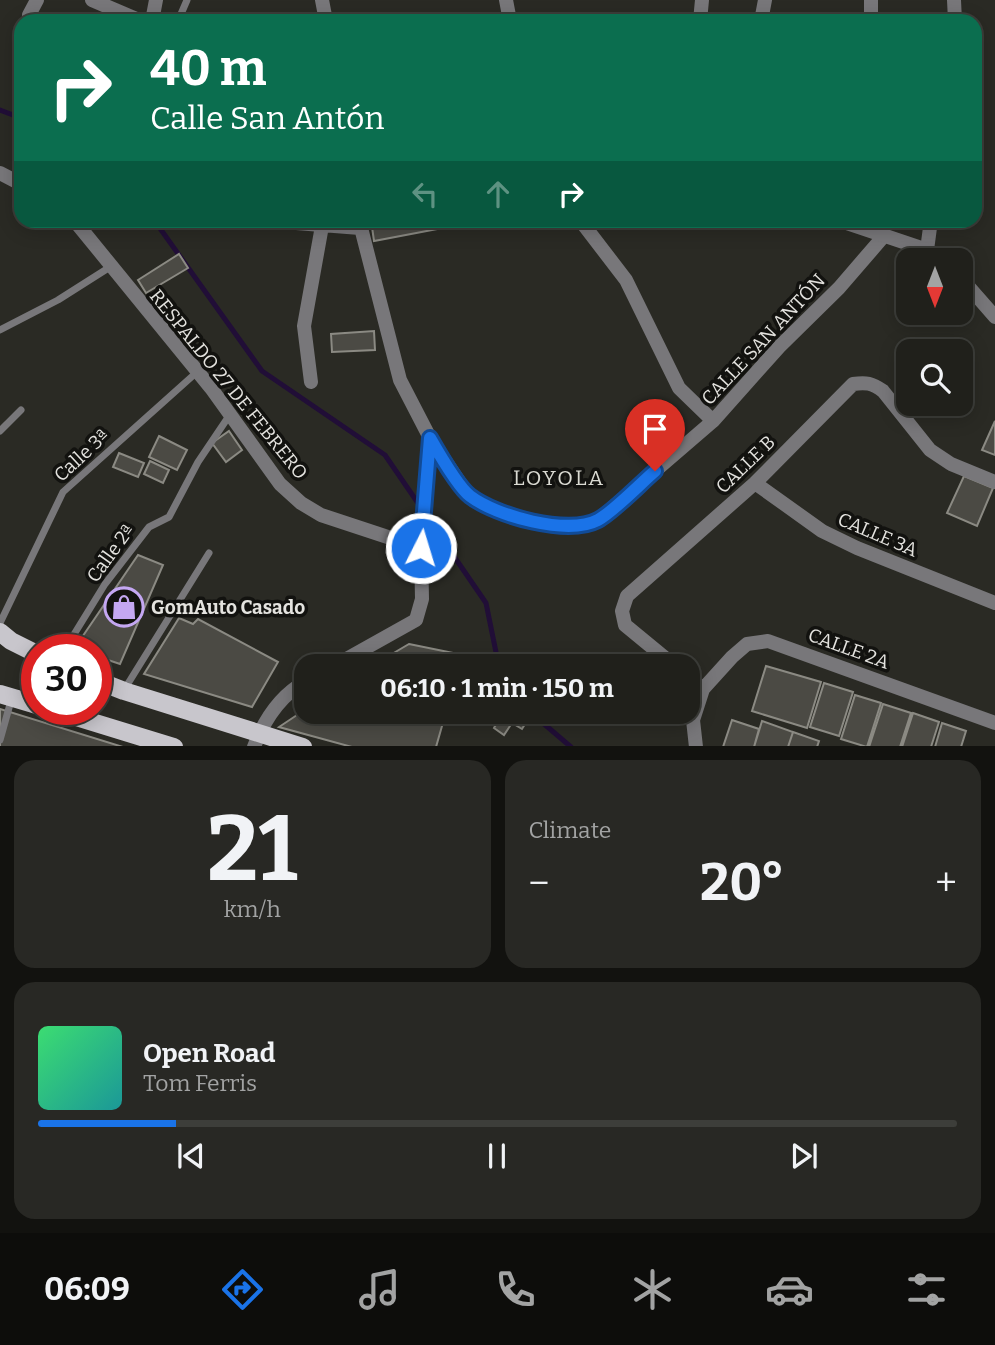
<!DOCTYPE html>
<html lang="en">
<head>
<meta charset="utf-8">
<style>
  body { margin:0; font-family:Bitter,serif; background:#282824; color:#f1f3f6; height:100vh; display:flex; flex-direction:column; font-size:26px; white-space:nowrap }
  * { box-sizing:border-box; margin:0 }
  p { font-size:23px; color:#a2a3a3 }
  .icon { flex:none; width:38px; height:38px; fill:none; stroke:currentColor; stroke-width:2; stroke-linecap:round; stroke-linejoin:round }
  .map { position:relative; height:746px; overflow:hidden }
  .sheet { display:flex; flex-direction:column; gap:14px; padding:14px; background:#12120f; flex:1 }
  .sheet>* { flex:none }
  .guide { position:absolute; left:14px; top:14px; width:968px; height:214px; border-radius:21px; box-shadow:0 4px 18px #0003,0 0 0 2px #3d3e3a; background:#0b6e4f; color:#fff; overflow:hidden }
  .needle { width:46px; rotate:180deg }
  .controls { position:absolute; left:896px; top:248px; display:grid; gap:14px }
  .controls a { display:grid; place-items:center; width:77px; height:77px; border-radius:14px; background:#20201b; box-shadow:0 4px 18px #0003,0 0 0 2px #3d3e3a; font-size:35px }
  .speed { position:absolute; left:21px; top:634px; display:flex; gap:14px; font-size:35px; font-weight:700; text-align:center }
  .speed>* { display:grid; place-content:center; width:91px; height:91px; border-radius:50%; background:#20201b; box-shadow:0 4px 18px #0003,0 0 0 2px #3d3e3a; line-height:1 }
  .speed .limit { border:10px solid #d22; background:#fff; color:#111 }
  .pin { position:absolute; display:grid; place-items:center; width:60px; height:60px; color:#fff; margin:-72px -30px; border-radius:50% 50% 50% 0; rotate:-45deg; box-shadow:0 0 7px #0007 }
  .pin .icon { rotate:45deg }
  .me { position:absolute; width:77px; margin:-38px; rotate:5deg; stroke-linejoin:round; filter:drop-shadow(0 0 5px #0008) }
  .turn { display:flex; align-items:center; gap:24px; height:147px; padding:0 21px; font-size:32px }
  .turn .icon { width:91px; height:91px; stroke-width:2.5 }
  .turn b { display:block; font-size:49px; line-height:60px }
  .lanes { display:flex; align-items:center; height:66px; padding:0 21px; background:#0003; justify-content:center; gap:35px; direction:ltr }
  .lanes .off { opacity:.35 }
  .big { font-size:52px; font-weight:700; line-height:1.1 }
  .sheet .tile { flex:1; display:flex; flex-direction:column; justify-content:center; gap:10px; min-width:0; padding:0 24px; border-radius:21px; background:#282824 }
  .sheet .dial { align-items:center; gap:0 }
  .dial b { font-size:91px; line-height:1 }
  .song { display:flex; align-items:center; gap:21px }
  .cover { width:84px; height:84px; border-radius:10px; background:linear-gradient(135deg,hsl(140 70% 55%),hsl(180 70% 35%)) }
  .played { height:7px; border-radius:4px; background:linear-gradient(90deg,#1a73e8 15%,#3d3e3a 15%) }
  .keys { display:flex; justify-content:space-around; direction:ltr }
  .heat { display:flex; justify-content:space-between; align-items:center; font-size:38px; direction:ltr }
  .sheet .tiles { flex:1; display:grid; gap:14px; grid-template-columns:1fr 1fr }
  .tile:last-child { grid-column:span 2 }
  .trip { position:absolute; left:294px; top:654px; width:406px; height:70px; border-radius:21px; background:#20201b; box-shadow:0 4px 18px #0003,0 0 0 2px #3d3e3a; font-weight:700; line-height:70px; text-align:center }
  .dock { display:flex; height:112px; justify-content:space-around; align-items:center; background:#0d0d0b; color:#a2a3a3 }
  .dock .icon { width:49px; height:49px }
  .dock .selected { color:#1a73e8 }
  .dock b { font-size:32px; color:#f1f3f6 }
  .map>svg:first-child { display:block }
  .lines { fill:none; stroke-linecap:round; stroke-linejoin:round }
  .stream { stroke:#210e37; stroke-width:5 }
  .building { fill:#4b4a44; stroke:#8b8a83; stroke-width:2 }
  .service { stroke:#78777a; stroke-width:7 }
  .minor { stroke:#78777a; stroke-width:14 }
  .tertiary { stroke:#78777a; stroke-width:14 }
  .primary { stroke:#c8c6cc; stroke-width:18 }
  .route-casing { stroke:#114b97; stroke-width:18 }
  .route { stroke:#1a73e8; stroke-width:12 }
  .labels { text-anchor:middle; stroke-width:7; stroke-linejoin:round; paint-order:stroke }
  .street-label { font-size:19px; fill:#e4e3df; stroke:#12120f }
  .poi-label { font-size:19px; font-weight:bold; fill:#e4e3df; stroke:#12120f; text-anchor:start }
  .neighbourhood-label { font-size:21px; letter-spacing:2px; fill:#dadad2; stroke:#12120f }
</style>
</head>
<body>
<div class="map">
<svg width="995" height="747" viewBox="0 0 995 747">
  <rect width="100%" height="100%" fill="#2a2a24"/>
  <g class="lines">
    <path class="stream" d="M 0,110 L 21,118
      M 154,220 L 262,371 L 385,455 L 422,509
      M 427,517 L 486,603 L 499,667
      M 530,712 L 571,747"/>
  </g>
  <path class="building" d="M 371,220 L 446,220 L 448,227 L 374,241 Z
    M 179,254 L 188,268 L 146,293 L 138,280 Z
    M 374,331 L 375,350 L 332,352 L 331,334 Z
    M 995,421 L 995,455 L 982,450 Z
    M 229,431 L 242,450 L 226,462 L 212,443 Z
    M 159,436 L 187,450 L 177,470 L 149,457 Z
    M 119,453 L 144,463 L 138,477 L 113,467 Z
    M 150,461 L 169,470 L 163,483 L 144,474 Z
    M 964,476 L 993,488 L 977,526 L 947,513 Z
    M 138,555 L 163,565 L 120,664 L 96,656 L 96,649 L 74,649 Z
    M 179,618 L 193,624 L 198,619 L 278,662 L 252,707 L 144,674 Z
    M 409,644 L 468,656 L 464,667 L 370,667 Z
    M 766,666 L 821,682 L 807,728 L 752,711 Z
    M 824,683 L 853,692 L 839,736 L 810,727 Z
    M 855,695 L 881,703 L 867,747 L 841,739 Z
    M 883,704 L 911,713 L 900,747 L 869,747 Z
    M 0,709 L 123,747 L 0,747 Z
    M 306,709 L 306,712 L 446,712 L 436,747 L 352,747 L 279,727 Z
    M 487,712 L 524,712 L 530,716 L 522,729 L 512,723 L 504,735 L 494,728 L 498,721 Z
    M 913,713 L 939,722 L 931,747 L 902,747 Z
    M 732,720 L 759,729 L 754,747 L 723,747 Z
    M 762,721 L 793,732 L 788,747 L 754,747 Z
    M 942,723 L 966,731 L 961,747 L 935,747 Z
    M 793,732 L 819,741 L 817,747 L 788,747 Z"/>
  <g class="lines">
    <path class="service" d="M 178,21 L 187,0
      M 0,330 L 58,300 L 110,267
      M 0,431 L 21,410
      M 0,623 L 63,492 L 197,372
      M 65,649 L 105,584 L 149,527 L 169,517 L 198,462 L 231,413
      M 124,690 L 209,553
      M 0,740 L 12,697"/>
    <path class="minor" d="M 92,0 L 141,21
      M 322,0 L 326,21
      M 506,0 L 510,21
      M 871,0 L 871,21
      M 954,0 L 955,21
      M 29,15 L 37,0
      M 152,21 L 156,0
      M 761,21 L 765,0
      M 0,173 L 21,184
      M 74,220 L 211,388 L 280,484 L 301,503 L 321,515 L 421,548
      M 258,220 L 360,228
      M 359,220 L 400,380 L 430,438 L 468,495 L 511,517 L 551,524 L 577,525 L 598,520 L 713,421 L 779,347 L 839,288 L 883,237
      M 580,220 L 626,280 L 679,388 L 713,421
      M 927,250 L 931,220
      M 311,382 L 304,326 L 322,226
      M 755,483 L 822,531 L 857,548 L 995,603
      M 332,667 L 416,620 L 422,599 L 421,548 L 430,438
      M 676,667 L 625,625 L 622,611 L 627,596 L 755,483 L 853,384 C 866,382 872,383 883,391 L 930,450 L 951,464 L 995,482
      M 688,676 L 703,689
      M 254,747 C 264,720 281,695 306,681
      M 696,747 L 693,720 L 703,689 L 732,657 L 747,644 L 768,641 L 995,723"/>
    <path class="tertiary" d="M 700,21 L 702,0
      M 838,220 L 927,250 L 942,261
      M 961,278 L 995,317"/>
    <path class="primary" d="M 0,632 L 11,641 L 37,654
      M 96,680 L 124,691 L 303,747
      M 0,694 L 37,705
      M 50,709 L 174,747"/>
  </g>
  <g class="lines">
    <g class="route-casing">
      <path id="route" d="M 421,548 L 430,438 C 438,452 458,487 470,496 C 496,516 568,536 598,520 C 613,512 641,483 655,471"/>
    </g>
    <use href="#route" class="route"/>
  </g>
  <defs>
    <g id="shop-ring" transform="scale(2.0125)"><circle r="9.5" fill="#12120f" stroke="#c4a7f2" stroke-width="1.5"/><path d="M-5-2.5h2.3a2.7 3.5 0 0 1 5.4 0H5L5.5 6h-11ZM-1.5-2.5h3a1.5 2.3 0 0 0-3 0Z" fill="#c4a7f2"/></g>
  </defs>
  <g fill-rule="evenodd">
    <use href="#shop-ring" x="124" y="607"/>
  </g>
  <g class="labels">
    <g class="street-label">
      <text transform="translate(763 339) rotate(-47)" y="7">CALLE SAN ANTÓN</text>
      <text transform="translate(229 384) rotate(51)" y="7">RESPALDO 27 DE FEBRERO</text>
      <text transform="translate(81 455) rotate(-43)" y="7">Calle 3ª</text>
      <text transform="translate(745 464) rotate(-44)" y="7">CALLE B</text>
      <text transform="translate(878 534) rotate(23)" y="7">CALLE 3A</text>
      <text transform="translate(110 553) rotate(-54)" y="7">Calle 2ª</text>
      <text transform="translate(849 648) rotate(20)" y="7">CALLE 2A</text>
    </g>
    <g class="poi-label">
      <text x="151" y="614">GomAuto Casado</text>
    </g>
    <g class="neighbourhood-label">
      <text x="559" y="485">LOYOLA</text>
    </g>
  </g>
</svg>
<div class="controls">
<a><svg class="needle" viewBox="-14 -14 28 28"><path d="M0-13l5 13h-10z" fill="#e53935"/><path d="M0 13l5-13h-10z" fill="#a2a3a3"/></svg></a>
<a><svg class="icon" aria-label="search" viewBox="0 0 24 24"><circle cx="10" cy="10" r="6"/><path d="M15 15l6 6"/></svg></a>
</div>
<div class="speed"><div class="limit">30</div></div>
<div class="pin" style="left:655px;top:471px;background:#d93025"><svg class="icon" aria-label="arrive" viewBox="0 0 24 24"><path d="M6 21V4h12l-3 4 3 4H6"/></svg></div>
<svg class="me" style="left:421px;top:548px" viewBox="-20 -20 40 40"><circle r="17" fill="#1a73e8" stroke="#fff" stroke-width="3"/><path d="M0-11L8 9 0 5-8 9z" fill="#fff"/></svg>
<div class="trip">06:10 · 1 min · 150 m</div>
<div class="guide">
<div class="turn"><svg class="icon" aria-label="right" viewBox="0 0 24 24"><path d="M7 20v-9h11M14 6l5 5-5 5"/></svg><div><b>40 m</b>Calle San Antón</div></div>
<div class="lanes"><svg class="icon off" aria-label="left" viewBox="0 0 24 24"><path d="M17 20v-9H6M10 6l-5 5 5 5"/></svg><svg class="icon off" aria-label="ahead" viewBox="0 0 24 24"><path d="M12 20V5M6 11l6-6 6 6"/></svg><svg class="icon" aria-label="right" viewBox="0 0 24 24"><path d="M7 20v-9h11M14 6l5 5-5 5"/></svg></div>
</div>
</div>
<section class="sheet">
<div class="tiles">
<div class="tile dial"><b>21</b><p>km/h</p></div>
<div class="tile"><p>Climate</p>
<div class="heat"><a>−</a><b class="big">20°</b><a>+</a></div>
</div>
<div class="tile">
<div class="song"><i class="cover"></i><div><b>Open Road</b><p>Tom Ferris</p></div></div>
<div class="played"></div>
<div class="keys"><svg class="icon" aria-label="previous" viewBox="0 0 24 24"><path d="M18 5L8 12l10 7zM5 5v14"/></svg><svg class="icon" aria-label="pause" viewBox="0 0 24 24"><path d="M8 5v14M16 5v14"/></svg><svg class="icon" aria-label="next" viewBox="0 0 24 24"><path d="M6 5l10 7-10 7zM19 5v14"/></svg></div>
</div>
</div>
</section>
<nav class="dock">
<b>06:09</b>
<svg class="icon selected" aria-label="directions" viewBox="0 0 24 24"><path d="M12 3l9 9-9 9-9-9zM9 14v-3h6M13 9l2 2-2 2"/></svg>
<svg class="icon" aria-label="music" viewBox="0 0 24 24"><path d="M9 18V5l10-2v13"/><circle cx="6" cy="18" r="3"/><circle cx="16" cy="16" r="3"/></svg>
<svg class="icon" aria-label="phone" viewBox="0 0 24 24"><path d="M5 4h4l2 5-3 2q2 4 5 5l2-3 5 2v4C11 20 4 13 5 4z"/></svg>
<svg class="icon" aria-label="climate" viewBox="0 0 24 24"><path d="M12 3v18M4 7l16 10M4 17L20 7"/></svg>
<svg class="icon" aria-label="car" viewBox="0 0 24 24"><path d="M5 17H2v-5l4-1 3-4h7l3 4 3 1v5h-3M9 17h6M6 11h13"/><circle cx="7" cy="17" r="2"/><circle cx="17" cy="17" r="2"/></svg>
<svg class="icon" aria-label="filters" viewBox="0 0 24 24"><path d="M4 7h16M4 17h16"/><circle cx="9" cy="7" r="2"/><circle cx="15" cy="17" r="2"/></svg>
</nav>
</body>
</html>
